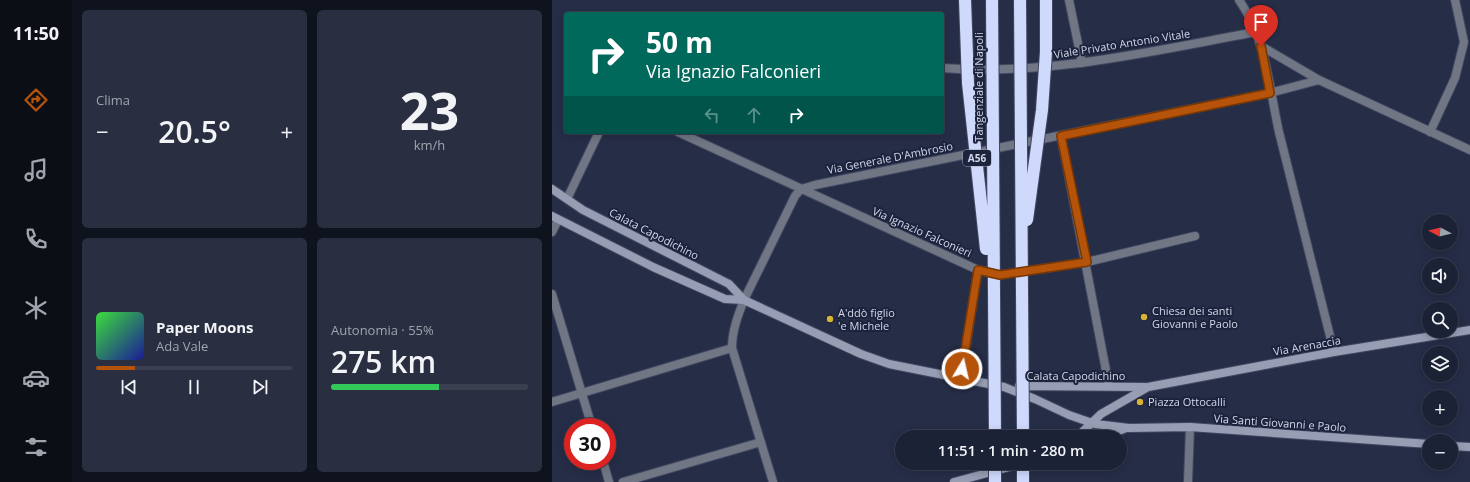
<!DOCTYPE html>
<html lang="it">
<head>
<meta charset="utf-8">
<style>
  body { margin:0; font-family:"Open Sans",sans-serif; background:#292f41; color:#f1f3f6; height:100vh; display:flex; flex-direction:column; font-size:15px; white-space:nowrap }
  * { box-sizing:border-box; margin:0 }
  p { font-size:13px; color:#a0a4ad }
  .icon { flex:none; width:22px; height:22px; fill:none; stroke:currentColor; stroke-width:2; stroke-linecap:round; stroke-linejoin:round }
  .map { position:relative; flex:1; overflow:hidden }
  .drawer { display:flex; flex-direction:column; gap:10px; padding:10px; background:#0f131d; width:480px }
  .drawer>* { flex:none }
  .guide { position:absolute; left:12px; top:12px; width:380px; height:122px; border-radius:4px; box-shadow:0 2px 10px #0003,0 0 0 1px #3a3f50; background:#00695c; color:#fff; overflow:hidden }
  .needle { width:26px; rotate:277deg }
  .controls { position:absolute; left:870px; top:214px; display:grid; gap:8px }
  .controls a { display:grid; place-items:center; width:36px; height:36px; border-radius:50%; background:#1c2235; box-shadow:0 2px 10px #0003,0 0 0 1px #3a3f50; font-size:20px }
  .speed { position:absolute; left:12px; top:418px; display:flex; gap:8px; font-size:20px; font-weight:700; text-align:center }
  .speed>* { display:grid; place-content:center; width:52px; height:52px; border-radius:50%; background:#1c2235; box-shadow:0 2px 10px #0003,0 0 0 1px #3a3f50; line-height:1 }
  .speed .limit { border:6px solid #d22; background:#fff; color:#111 }
  .pin { position:absolute; display:grid; place-items:center; width:34px; height:34px; color:#fff; margin:-41px -17px; border-radius:50% 50% 50% 0; rotate:-45deg; box-shadow:0 0 4px #0007 }
  .pin .icon { rotate:45deg }
  .me { position:absolute; width:44px; margin:-22px; rotate:9deg; stroke-linejoin:round; filter:drop-shadow(0 0 3px #0008) }
  .turn { display:flex; align-items:center; gap:14px; height:84px; padding:0 16px; font-size:18px }
  .turn .icon { width:52px; height:52px; stroke-width:2.5 }
  .turn b { display:block; font-size:28px; line-height:34px }
  .lanes { display:flex; align-items:center; height:38px; padding:0 16px; background:#0003; justify-content:center; gap:20px; direction:ltr }
  .lanes .off { opacity:.35 }
  .big { font-size:30px; font-weight:600; line-height:1.1 }
  .drawer .tile { flex:1; display:flex; flex-direction:column; justify-content:center; gap:6px; min-width:0; padding:0 14px; border-radius:6px; background:#292f41 }
  .drawer .dial { align-items:center; gap:0 }
  .dial b { font-size:52px; line-height:1 }
  .song { display:flex; align-items:center; gap:12px }
  .cover { width:48px; height:48px; border-radius:6px; background:linear-gradient(135deg,hsl(120 70% 55%),hsl(240 70% 35%)) }
  .played { height:4px; border-radius:2px; background:linear-gradient(90deg,#b45309 20%,#3a3f50 20%) }
  .keys { display:flex; justify-content:space-around; direction:ltr }
  .heat { display:flex; justify-content:space-between; align-items:center; font-size:22px; direction:ltr }
  .charge { height:6px; border-radius:3px; background:linear-gradient(90deg,#34c759 55%,#3a3f50 0) }
  .drawer .tiles { flex:1; display:grid; gap:10px; grid-template-columns:repeat(2,1fr) }
  .trip { position:absolute; left:343px; top:430px; width:232px; height:40px; border-radius:20px; background:#1c2235; box-shadow:0 2px 10px #0003,0 0 0 1px #3a3f50; font-weight:600; line-height:40px; text-align:center }
  main { display:flex; flex:1; min-height:0 }
  .dock { display:flex; flex-direction:column; width:72px; justify-content:space-around; align-items:center; background:#0b0e15; color:#a0a4ad }
  .dock .icon { width:28px; height:28px }
  .dock .active { color:#b45309 }
  .dock b { font-size:18px; color:#f1f3f6 }
  .map>svg:first-child { display:block }
  .lines { fill:none; stroke-linecap:round; stroke-linejoin:round }
  .street-casing { stroke:#424861; stroke-width:10 }
  .secondary-casing { stroke:#424861; stroke-width:10 }
  .highway-casing { stroke:#424861; stroke-width:14 }
  .street { stroke:#717684; stroke-width:8 }
  .secondary { stroke:#979eb4; stroke-width:8 }
  .highway { stroke:#ced9fc; stroke-width:12 }
  .highway-bridge-casing { stroke:#424861; stroke-width:14; stroke-linecap:butt }
  .highway-bridge { stroke:#ced9fc; stroke-width:12 }
  .route-casing { stroke:#753606; stroke-width:10 }
  .route { stroke:#b45309; stroke-width:7 }
  .poi-dot { fill:#d9b334; stroke:#1c233c; stroke-width:1.5 }
  .labels { text-anchor:middle; stroke-width:4; stroke-linejoin:round; paint-order:stroke }
  .shield { fill:#1c233c; stroke:#9ba2b5; stroke-width:1 }
  .shield-label { font-size:10px; font-weight:bold; fill:#d2d8e9 }
  .street-label { font-size:11px; fill:#d2d8e9; stroke:#1c233c }
  .poi-label { font-size:11px; fill:#d2d8e9; stroke:#1c233c; text-anchor:start }
</style>
</head>
<body>
<main>
<nav class="dock">
<b>11:50</b>
<svg class="icon active" aria-label="directions" viewBox="0 0 24 24"><path d="M12 3l9 9-9 9-9-9zM9 14v-3h6M13 9l2 2-2 2"/></svg>
<svg class="icon" aria-label="music" viewBox="0 0 24 24"><path d="M9 18V5l10-2v13"/><circle cx="6" cy="18" r="3"/><circle cx="16" cy="16" r="3"/></svg>
<svg class="icon" aria-label="phone" viewBox="0 0 24 24"><path d="M5 4h4l2 5-3 2q2 4 5 5l2-3 5 2v4C11 20 4 13 5 4z"/></svg>
<svg class="icon" aria-label="climate" viewBox="0 0 24 24"><path d="M12 3v18M4 7l16 10M4 17L20 7"/></svg>
<svg class="icon" aria-label="car" viewBox="0 0 24 24"><path d="M5 17H2v-5l4-1 3-4h7l3 4 3 1v5h-3M9 17h6M6 11h13"/><circle cx="7" cy="17" r="2"/><circle cx="17" cy="17" r="2"/></svg>
<svg class="icon" aria-label="filters" viewBox="0 0 24 24"><path d="M4 7h16M4 17h16"/><circle cx="9" cy="7" r="2"/><circle cx="15" cy="17" r="2"/></svg>
</nav>
<section class="drawer">
<div class="tiles">
<div class="tile"><p>Clima</p>
<div class="heat"><a>−</a><b class="big">20.5°</b><a>+</a></div>
</div>
<div class="tile dial"><b>23</b><p>km/h</p></div>
<div class="tile">
<div class="song"><i class="cover"></i><div><b>Paper Moons</b><p>Ada Vale</p></div></div>
<div class="played"></div>
<div class="keys"><svg class="icon" aria-label="previous" viewBox="0 0 24 24"><path d="M18 5L8 12l10 7zM5 5v14"/></svg><svg class="icon" aria-label="pause" viewBox="0 0 24 24"><path d="M8 5v14M16 5v14"/></svg><svg class="icon" aria-label="next" viewBox="0 0 24 24"><path d="M6 5l10 7-10 7zM19 5v14"/></svg></div>
</div>
<div class="tile"><p>Autonomia · 55%</p><b class="big">275 km</b><div class="charge"></div></div>
</div>
</section>
<div class="map">
<svg width="918" height="482" viewBox="0 0 918 482">
  <rect width="100%" height="100%" fill="#262d47"/>
  <g class="lines">
    <g class="street-casing">
      <path id="street" d="M 517,0 L 530,63
        M 687,0 C 714,38 717,87 727,132 C 745,205 764,279 782,352
        M 709,46 L 767,80 L 918,150
        M 390,68 C 496,76 601,51 704,32
        M 126,132 L 426,270 L 448,275 L 535,262 L 643,236
        M 878,132 L 903,78 L 912,42 L 903,0
        M 509,136 L 557,386
        M 15,199 L 47,132
        M 0,232 L 6,220
        M 0,294 L 40,427
        M 409,378 L 426,270
        M 0,402 L 180,348
        M 51,461 L 57,482
        M 71,482 L 209,442
        M 221,482 L 180,348 C 180,331 186,315 192,300 L 243,196 L 249,189 L 263,185 L 718,93 L 767,80
        M 636,482 L 638,427"/>
    </g>
    <g class="secondary-casing">
      <path id="secondary" d="M 0,189 L 31,210 L 177,284 L 192,300 L 309,354 L 337,364 L 452,387 L 483,399 L 517,415 L 543,424 L 577,428 L 638,427 L 877,444
        M 0,216 L 101,267 L 173,299 L 192,300
        M 467,386 L 593,387
        M 525,437 L 549,414 L 596,387 L 782,352 L 918,330
        M 549,437 L 572,429
        M 899,446 L 918,447
        M 402,482 L 472,463"/>
    </g>
    <g class="highway-casing">
      <path id="highway" d="M 494,0 L 494,52"/>
    </g>
    <use href="#street" class="street"/>
    <use href="#secondary" class="secondary"/>
    <use href="#highway" class="highway"/>
    <g class="highway-bridge-casing">
      <path id="highway-bridge" d="M 413,0 L 416,83 L 434,249
        M 440,0 L 443,437
        M 468,0 L 471,437
        M 475,220 L 490,110 L 494,52
        M 443,463 L 443,482
        M 471,463 L 471,482"/>
    </g>
    <use href="#highway-bridge" class="highway-bridge"/>
  </g>
  <g class="lines">
    <g class="route-casing">
      <path id="route" d="M 410,369 L 426,270 L 448,275 L 535,262 L 509,136 L 718,93 L 709,46"/>
    </g>
    <use href="#route" class="route"/>
  </g>
  <g class="poi-dot">
    <circle cx="592" cy="317" r="4"/>
    <circle cx="278" cy="319" r="4"/>
    <circle cx="588" cy="402" r="4"/>
  </g>
  <g class="labels">
    <rect class="shield" x="411" y="150" width="28" height="16" rx="3"/>
    <g class="shield-label">
      <text x="425" y="162">A56</text>
    </g>
    <g class="street-label">
      <text transform="translate(570 44) rotate(-9)" y="4">Viale Privato Antonio Vitale</text>
      <text transform="translate(427 87) rotate(-90)" y="4">Tangenziale di Napoli</text>
      <text transform="translate(338 158) rotate(-11)" y="4">Via Generale D'Ambrosio</text>
      <text transform="translate(370 232) rotate(24)" y="4">Via Ignazio Falconieri</text>
      <text transform="translate(102 234) rotate(27)" y="4">Calata Capodichino</text>
      <text transform="translate(755 346) rotate(-10)" y="4">Via Arenaccia</text>
      <text x="524" y="380">Calata Capodichino</text>
      <text transform="translate(728 423) rotate(4)" y="4">Via Santi Giovanni e Paolo</text>
    </g>
    <g class="poi-label">
      <text x="600" y="315">Chiesa dei santi<tspan x="600" dy="13">Giovanni e Paolo</tspan></text>
      <text x="286" y="317">A'ddò figlio<tspan x="286" dy="13">'e Michele</tspan></text>
      <text x="596" y="406">Piazza Ottocalli</text>
    </g>
  </g>
</svg>
<div class="controls">
<a><svg class="needle" viewBox="-14 -14 28 28"><path d="M0-13l5 13h-10z" fill="#e53935"/><path d="M0 13l5-13h-10z" fill="#a0a4ad"/></svg></a>
<a><svg class="icon" aria-label="sound" viewBox="0 0 24 24"><path d="M4 9h4l5-4v14l-5-4H4zM17 9q2 3 0 6"/></svg></a>
<a><svg class="icon" aria-label="search" viewBox="0 0 24 24"><circle cx="10" cy="10" r="6"/><path d="M15 15l6 6"/></svg></a>
<a><svg class="icon" aria-label="layers" viewBox="0 0 24 24"><path d="M12 4l9 5-9 5-9-5zM3 14l9 5 9-5"/></svg></a>
<a>+</a>
<a>−</a>
</div>
<div class="speed"><div class="limit">30</div></div>
<div class="pin" style="left:709px;top:46px;background:#d93025"><svg class="icon" aria-label="arrive" viewBox="0 0 24 24"><path d="M6 21V4h12l-3 4 3 4H6"/></svg></div>
<svg class="me" style="left:410px;top:369px" viewBox="-20 -20 40 40"><circle r="17" fill="#b45309" stroke="#fff" stroke-width="3"/><path d="M0-11L8 9 0 5-8 9z" fill="#fff"/></svg>
<div class="trip">11:51 · 1 min · 280 m</div>
<div class="guide">
<div class="turn"><svg class="icon" aria-label="right" viewBox="0 0 24 24"><path d="M7 20v-9h11M14 6l5 5-5 5"/></svg><div><b>50 m</b>Via Ignazio Falconieri</div></div>
<div class="lanes"><svg class="icon off" aria-label="left" viewBox="0 0 24 24"><path d="M17 20v-9H6M10 6l-5 5 5 5"/></svg><svg class="icon off" aria-label="ahead" viewBox="0 0 24 24"><path d="M12 20V5M6 11l6-6 6 6"/></svg><svg class="icon" aria-label="right" viewBox="0 0 24 24"><path d="M7 20v-9h11M14 6l5 5-5 5"/></svg></div>
</div>
</div>
</main>
</body>
</html>
